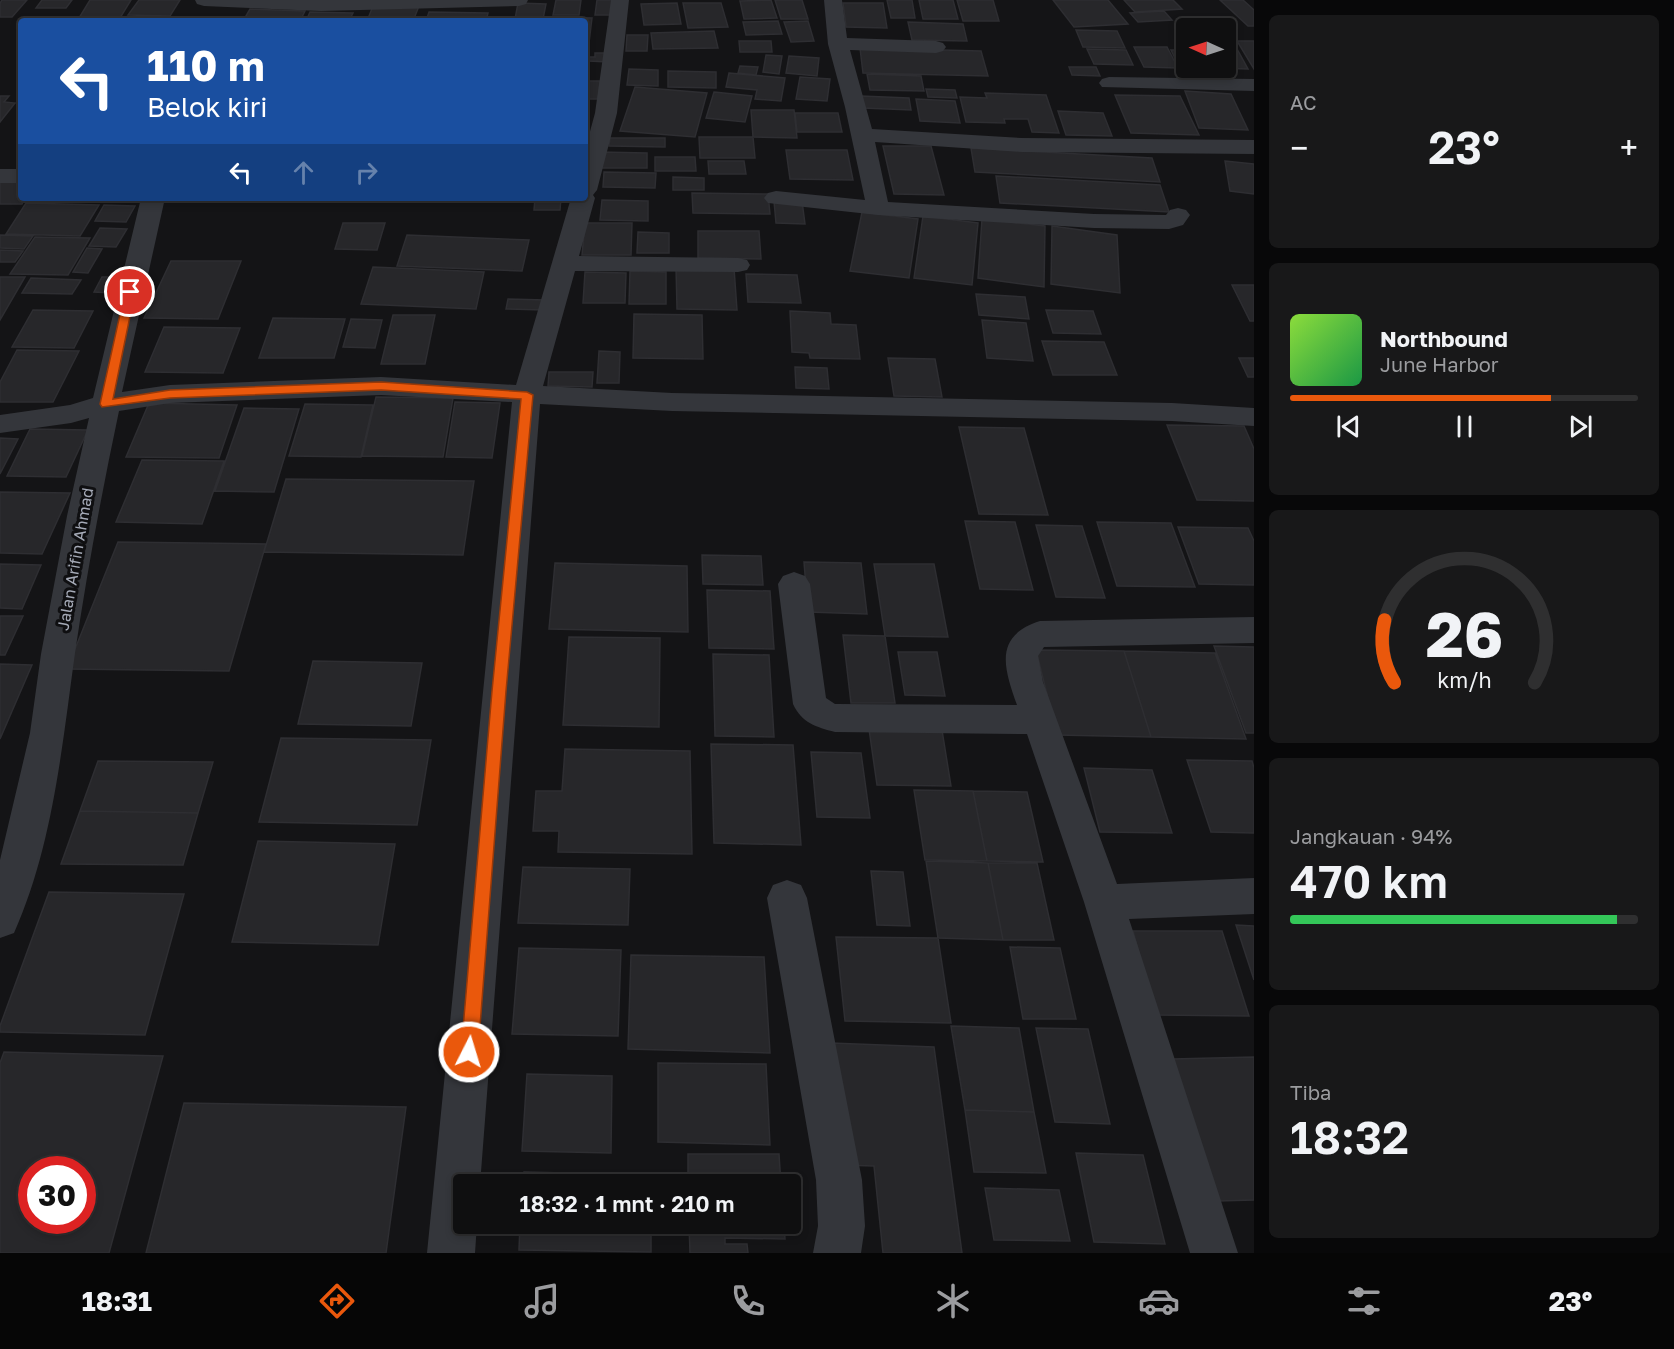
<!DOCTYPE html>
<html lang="id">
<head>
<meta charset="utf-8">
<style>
  body { margin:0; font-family:"Golos Text",sans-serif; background:#181819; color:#f1f3f6; height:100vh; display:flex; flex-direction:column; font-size:22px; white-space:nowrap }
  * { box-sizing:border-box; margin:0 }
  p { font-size:20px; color:#9b9c9f }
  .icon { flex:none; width:33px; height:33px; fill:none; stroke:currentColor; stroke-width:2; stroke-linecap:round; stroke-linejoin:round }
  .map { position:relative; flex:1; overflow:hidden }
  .side { display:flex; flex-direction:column; gap:15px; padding:15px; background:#080809; width:420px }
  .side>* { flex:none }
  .banner { position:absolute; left:18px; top:18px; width:570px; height:183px; border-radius:6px; box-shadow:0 3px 9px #0003,0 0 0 2px #2f2f30; background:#1a4fa0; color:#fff; overflow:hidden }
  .needle { width:39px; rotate:273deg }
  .fabs { position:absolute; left:1176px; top:18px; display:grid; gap:12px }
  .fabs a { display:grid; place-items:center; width:60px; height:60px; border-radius:6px; background:#0f0f10; box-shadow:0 3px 9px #0003,0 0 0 2px #2f2f30; font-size:30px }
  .speed { position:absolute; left:18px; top:1156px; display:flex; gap:12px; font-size:30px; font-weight:700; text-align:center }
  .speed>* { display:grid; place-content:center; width:78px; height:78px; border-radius:50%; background:#0f0f10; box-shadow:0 3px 9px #0003,0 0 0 2px #2f2f30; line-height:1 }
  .speed .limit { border:9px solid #d22; background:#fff; color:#111 }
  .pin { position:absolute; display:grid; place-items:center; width:51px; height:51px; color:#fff; margin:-26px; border:3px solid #fff; border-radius:50%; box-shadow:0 2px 6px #0007 }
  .me { position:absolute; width:66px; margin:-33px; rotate:5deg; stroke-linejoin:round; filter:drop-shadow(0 0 4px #0008) }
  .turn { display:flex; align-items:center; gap:21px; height:126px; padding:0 30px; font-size:27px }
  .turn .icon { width:78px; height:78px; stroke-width:2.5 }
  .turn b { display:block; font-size:42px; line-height:51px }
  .lanes { display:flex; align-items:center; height:57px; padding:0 30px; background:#0003; justify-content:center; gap:30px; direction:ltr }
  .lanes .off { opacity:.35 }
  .big { font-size:45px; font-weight:600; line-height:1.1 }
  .side .widget { flex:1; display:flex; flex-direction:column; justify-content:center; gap:9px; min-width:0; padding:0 21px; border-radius:9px; background:#181819 }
  .side .dial { align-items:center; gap:0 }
  .dial svg { height:156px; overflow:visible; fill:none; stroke:#2f2f30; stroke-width:7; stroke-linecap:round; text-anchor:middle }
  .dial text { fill:#f1f3f6; stroke:none }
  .song { display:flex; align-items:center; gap:18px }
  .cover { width:72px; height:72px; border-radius:9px; background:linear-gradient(135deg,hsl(90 70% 55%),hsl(140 70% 35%)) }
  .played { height:6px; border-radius:3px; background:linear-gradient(90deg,#ea580c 75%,#2f2f30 75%) }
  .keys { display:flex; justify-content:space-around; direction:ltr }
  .heat { display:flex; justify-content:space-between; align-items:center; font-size:33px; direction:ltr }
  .charge { height:9px; border-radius:4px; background:linear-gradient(90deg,#34c759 94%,#2f2f30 0) }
  .trip { position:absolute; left:453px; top:1174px; width:348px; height:60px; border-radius:6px; background:#0f0f10; box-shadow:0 3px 9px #0003,0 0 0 2px #2f2f30; font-weight:600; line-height:60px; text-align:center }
  .dock { display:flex; height:96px; justify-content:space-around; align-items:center; background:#060606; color:#9b9c9f }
  .dock .icon { width:42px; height:42px }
  .dock .active { color:#ea580c }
  .dock b { font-size:27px; color:#f1f3f6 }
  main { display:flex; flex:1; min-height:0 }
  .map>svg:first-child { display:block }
  .building { fill:#27272a; stroke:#2e2e32; stroke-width:1.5; fill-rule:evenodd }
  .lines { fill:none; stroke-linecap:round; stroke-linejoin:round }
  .street { fill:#34363b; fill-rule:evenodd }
  .route { fill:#ea580c; stroke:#983908; stroke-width:1.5 }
  .labels { text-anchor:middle; stroke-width:6; stroke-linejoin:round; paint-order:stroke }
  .street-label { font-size:16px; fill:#a5aab7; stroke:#0f0f11 }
</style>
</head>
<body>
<main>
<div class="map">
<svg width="1254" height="1253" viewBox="0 0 1254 1253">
  <rect width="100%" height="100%" fill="#141416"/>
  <path class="building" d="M 2,0 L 27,0 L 12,17 L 0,17 L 0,3 Z
    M 42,0 L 72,0 L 66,8 L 36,8 Z
    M 90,0 L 131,0 L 120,18 L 79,18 Z
    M 139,0 L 180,0 L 170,16 L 128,15 Z
    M 556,0 L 581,0 L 579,15 L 553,15 Z
    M 597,0 L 615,0 L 613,15 L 595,15 Z
    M 771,0 L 777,18 L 744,19 L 740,1 Z
    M 775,0 L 802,0 L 808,19 L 781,19 Z
    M 887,0 L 912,0 L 915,18 L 891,18 Z
    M 919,0 L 953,0 L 958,19 L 923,19 Z
    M 957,0 L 993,0 L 999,21 L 963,21 Z
    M 1053,0 L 1108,0 L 1128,24 L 1074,27 Z
    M 1124,0 L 1173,0 L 1182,9 L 1135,12 Z
    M 1220,0 L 1243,0 L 1254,10 L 1254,26 L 1248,26 Z
    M 518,3 L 546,4 L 543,19 L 515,19 Z
    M 677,3 L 681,24 L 644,25 L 641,4 Z
    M 683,3 L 721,3 L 728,27 L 688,28 Z
    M 843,3 L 883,3 L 887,28 L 846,27 Z
    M 373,6 L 419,6 L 413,21 L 367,21 Z
    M 250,9 L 305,11 L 300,21 L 243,21 Z
    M 1164,11 L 1172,20 L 1138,22 L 1130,13 Z
    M 310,12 L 353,13 L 349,21 L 306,21 Z
    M 429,12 L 488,13 L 486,21 L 426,21 Z
    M 552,17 L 592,18 L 589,43 L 585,43 L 585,21 L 552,21 Z
    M 778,21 L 782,34 L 746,35 L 743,22 Z
    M 808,21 L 814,41 L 791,42 L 784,22 Z
    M 908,22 L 963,24 L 967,41 L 912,40 Z
    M 1076,30 L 1117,31 L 1125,48 L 1083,47 Z
    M 714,31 L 718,48 L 653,49 L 651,33 Z
    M 627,35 L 648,35 L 647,51 L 626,51 Z
    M 739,41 L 771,41 L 772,52 L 740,52 Z
    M 1237,41 L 1254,41 L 1254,69 Z
    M 1134,47 L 1167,47 L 1178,68 L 1144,67 Z
    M 860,48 L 981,51 L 988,76 L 863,73 Z
    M 1226,48 L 1237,49 L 1248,69 L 1218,68 L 1226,68 Z
    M 1087,49 L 1126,50 L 1133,65 L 1094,64 Z
    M 1171,50 L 1186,50 L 1186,68 L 1215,68 L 1218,72 L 1181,71 Z
    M 595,53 L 610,53 L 609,62 L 588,61 L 588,57 L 595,57 Z
    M 766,55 L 782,56 L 779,74 L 763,72 Z
    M 789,56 L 819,58 L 817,76 L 786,73 Z
    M 740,66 L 758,67 L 756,75 L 738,73 Z
    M 1069,67 L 1096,67 L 1100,76 L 1072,75 Z
    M 629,69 L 658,70 L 658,86 L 627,85 Z
    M 668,71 L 716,72 L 716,88 L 668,87 Z
    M 729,73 L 785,78 L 781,101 L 755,99 L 757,90 L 726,87 Z
    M 867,74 L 921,76 L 924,91 L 870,90 Z
    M 800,77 L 830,79 L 827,101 L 796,99 Z
    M 585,81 L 600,81 L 598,99 L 585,99 Z
    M 635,87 L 707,93 L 695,137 L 620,131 Z
    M 926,89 L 955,90 L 957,98 L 928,97 Z
    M 1185,91 L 1231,94 L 1248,130 L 1199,128 Z
    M 714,92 L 752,96 L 745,122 L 706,118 Z
    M 985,93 L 1046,95 L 1059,133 L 1032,132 L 1028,119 L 1004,119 L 1005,123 L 966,122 L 960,97 L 987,98 Z
    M 1115,95 L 1180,96 L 1199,135 L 1131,133 Z
    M 0,96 L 9,96 L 4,102 L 15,103 L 0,122 Z
    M 861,96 L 909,98 L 911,110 L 863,108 Z
    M 916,99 L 955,101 L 960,123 L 920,121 Z
    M 751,110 L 794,110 L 797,138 L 753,137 Z
    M 1058,111 L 1103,113 L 1112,136 L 1066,135 Z
    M 795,113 L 838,113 L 842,132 L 797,132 Z
    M 699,137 L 753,137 L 755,158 L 700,158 Z
    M 610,138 L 665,138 L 665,147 L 609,146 Z
    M 883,146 L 931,146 L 944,195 L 894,194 Z
    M 971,148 L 1152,158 L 1160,182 L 975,172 Z
    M 786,150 L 847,150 L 853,180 L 790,179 Z
    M 600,152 L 647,153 L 647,168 L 599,168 Z
    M 655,157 L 695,157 L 696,171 L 655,171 Z
    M 708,161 L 744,161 L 746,174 L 709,174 Z
    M 1225,161 L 1254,164 L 1254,194 L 1230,191 Z
    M 604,172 L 656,173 L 655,188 L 603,187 Z
    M 996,176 L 1160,185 L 1169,212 L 1000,203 Z
    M 673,177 L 704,178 L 704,190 L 673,190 Z
    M 0,180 L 21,181 L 21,198 L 25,198 L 22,204 L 0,204 Z
    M 692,193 L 768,194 L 770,214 L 693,213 Z
    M 535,198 L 561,198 L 560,210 L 534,210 Z
    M 602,200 L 648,201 L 648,221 L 600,220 Z
    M 774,201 L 802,201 L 805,224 L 776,223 Z
    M 26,203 L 99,205 L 80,236 L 6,234 Z
    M 104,205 L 135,206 L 126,222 L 95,221 Z
    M 862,212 L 918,219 L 909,278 L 850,271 Z
    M 923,216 L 978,223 L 972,285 L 914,278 Z
    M 982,219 L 1045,226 L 1044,287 L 978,278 Z
    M 343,223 L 385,223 L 377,250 L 335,249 Z
    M 585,223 L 632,223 L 631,255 L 582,255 Z
    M 1052,226 L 1117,235 L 1120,293 L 1051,284 Z
    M 100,228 L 127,229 L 116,247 L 89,246 Z
    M 698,231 L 759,231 L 761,259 L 698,258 Z
    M 638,232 L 669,233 L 669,253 L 637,253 Z
    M 0,235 L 33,236 L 24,249 L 0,248 Z
    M 407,235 L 529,240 L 522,271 L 397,266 Z
    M 35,237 L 90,238 L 68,275 L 10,274 Z
    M 87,248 L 102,249 L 88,273 L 73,272 Z
    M 0,250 L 23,251 L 15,262 L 0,262 Z
    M 171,261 L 241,261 L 218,319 L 144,318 Z
    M 373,267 L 484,272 L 476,309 L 361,304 Z
    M 676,267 L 734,268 L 737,310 L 677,309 Z
    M 630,271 L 666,272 L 666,304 L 629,304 Z
    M 585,272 L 626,273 L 625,303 L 583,303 Z
    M 746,274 L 797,275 L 801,303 L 748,302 Z
    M 0,277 L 25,277 L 0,320 Z
    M 102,277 L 121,277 L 113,293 L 94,292 Z
    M 31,278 L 81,280 L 72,294 L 22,293 Z
    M 1232,285 L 1254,285 L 1254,321 L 1250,321 Z
    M 976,294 L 1025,297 L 1029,319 L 979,315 Z
    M 508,299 L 545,300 L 543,310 L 506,309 Z
    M 33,310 L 93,311 L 74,348 L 12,347 Z
    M 1046,310 L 1093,311 L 1101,334 L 1053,333 Z
    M 790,311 L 830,313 L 831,324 L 856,325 L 860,359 L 810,358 L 809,353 L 792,352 Z
    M 634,314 L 702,315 L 703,359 L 633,358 Z
    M 393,315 L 435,315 L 425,364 L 381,364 Z
    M 273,318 L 345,319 L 334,358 L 259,358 Z
    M 351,319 L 382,320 L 375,348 L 343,347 Z
    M 982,320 L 1026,323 L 1033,361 L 987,358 Z
    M 164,327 L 240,328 L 223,373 L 145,372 Z
    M 1042,341 L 1104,342 L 1117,375 L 1053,375 Z
    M 17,350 L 79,351 L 53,402 L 0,402 L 0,382 Z
    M 599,351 L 620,352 L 619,383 L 597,383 Z
    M 888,358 L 935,359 L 942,397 L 894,396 Z
    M 1239,358 L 1254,358 L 1254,377 L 1248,377 Z
    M 795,367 L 827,368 L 829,389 L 796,388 Z
    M 549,372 L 593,372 L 592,387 L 548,386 Z
    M 376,397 L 453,398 L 443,457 L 362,456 Z
    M 455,402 L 500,403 L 492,458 L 446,457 Z
    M 149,403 L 237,405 L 219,458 L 126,457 Z
    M 305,404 L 373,405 L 361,457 L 289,456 Z
    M 244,408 L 299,409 L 274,492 L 215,491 Z
    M 1167,425 L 1244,426 L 1254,449 L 1254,501 L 1197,500 Z
    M 959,427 L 1024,428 L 1048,515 L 979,514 Z
    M 30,429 L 88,430 L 66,477 L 7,476 Z
    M 0,438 L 18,439 L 0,474 Z
    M 142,460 L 224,461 L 202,524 L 116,522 Z
    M 286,479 L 474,481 L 463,555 L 264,552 Z
    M 0,492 L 70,493 L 42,554 L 0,553 Z
    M 965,521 L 1015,522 L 1033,590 L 980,589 Z
    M 1097,522 L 1171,523 L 1195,587 L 1117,586 Z
    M 1036,525 L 1082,526 L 1105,598 L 1056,597 Z
    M 1178,527 L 1248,528 L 1254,541 L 1254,585 L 1199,584 Z
    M 118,542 L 266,544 L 229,671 L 67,669 Z
    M 702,555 L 761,556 L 763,585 L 703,584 Z
    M 804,562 L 861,563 L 867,614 L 808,612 Z
    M 555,563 L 687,566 L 688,632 L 549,629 Z
    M 0,564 L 41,565 L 22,609 L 0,608 Z
    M 874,564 L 934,564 L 948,637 L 885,636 Z
    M 707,590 L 770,591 L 774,649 L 709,648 Z
    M 0,616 L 23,616 L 5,655 L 0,655 Z
    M 843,635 L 885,636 L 895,703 L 851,703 Z
    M 569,637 L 660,638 L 659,727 L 563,725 Z
    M 1214,646 L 1254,647 L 1254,733 L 1246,733 Z
    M 1036,650 L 1124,651 L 1151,737 L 1057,735 Z
    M 1124,651 L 1215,653 L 1246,739 L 1151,737 Z
    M 898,652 L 937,652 L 945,696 L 905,695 Z
    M 713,654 L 769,655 L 774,737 L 715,736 Z
    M 313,661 L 422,663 L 411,726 L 298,724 Z
    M 0,664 L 32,665 L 0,739 Z
    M 868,722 L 941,724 L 951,786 L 877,785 Z
    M 281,738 L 431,740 L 417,825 L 259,822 Z
    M 711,744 L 793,745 L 801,845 L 714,843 Z
    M 565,749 L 690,751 L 692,854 L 558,852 L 559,831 L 533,831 L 536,791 L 562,791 Z
    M 811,752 L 861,753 L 870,818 L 817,817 Z
    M 1187,760 L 1252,761 L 1254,768 L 1254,833 L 1211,832 Z
    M 98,761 L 213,762 L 198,813 L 80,811 Z
    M 1084,768 L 1152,770 L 1172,833 L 1100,832 Z
    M 914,790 L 973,791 L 987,861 L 925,860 Z
    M 973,791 L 1027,792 L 1043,862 L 987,861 Z
    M 80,811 L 198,813 L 183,865 L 61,864 Z
    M 258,841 L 395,844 L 378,945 L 232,942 Z
    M 926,861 L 988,863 L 1003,940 L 938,938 Z
    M 988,863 L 1037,863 L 1054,940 L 1003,940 Z
    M 523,867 L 630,869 L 628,925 L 518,923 Z
    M 871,871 L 903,872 L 910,926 L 877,925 Z
    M 49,892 L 184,894 L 145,1035 L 0,1032 L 0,1026 Z
    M 1236,925 L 1254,926 L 1254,980 Z
    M 1133,931 L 1222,931 L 1249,1016 L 1156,1015 Z
    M 836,937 L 938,938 L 951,1023 L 845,1021 Z
    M 1010,947 L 1060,948 L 1076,1019 L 1023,1019 Z
    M 519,948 L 621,950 L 618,1036 L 512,1034 Z
    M 631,955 L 764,957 L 770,1053 L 628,1049 Z
    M 951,1026 L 1019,1028 L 1034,1112 L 965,1110 Z
    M 1036,1028 L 1088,1029 L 1110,1124 L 1055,1122 Z
    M 831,1043 L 934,1047 L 962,1253 L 883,1253 L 874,1166 L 841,1165 Z
    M 4,1052 L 163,1056 L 109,1253 L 0,1253 L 0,1063 ZM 32,1170 L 82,1170 L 82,1221 L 32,1221 Z
    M 1254,1057 L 1254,1200 L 1218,1201 L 1173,1059 Z
    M 658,1063 L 766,1064 L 770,1145 L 658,1142 Z
    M 527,1074 L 612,1076 L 611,1153 L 522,1151 Z
    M 184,1103 L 406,1107 L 386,1253 L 146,1253 Z
    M 965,1110 L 1034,1112 L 1046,1173 L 974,1172 Z
    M 1076,1153 L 1143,1155 L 1165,1244 L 1094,1242 Z
    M 688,1154 L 779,1154 L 781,1185 L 688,1185 Z
    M 524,1172 L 651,1175 L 651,1185 L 523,1185 Z
    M 985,1188 L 1059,1190 L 1070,1241 L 994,1240 Z
    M 520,1224 L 651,1224 L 651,1252 L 519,1250 Z
    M 689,1224 L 784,1224 L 785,1239 L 725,1238 L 725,1244 L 747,1244 L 748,1253 L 690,1253 Z"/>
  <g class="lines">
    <path class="street" d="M 195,0 L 528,0 L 526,4 L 519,6 L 321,11 L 204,6 L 197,4 Z
      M 611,0 L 629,0 L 617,113 L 597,190 L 593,195 L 595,198 L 579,256 L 738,258 L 747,260 L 750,265 L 747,270 L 738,272 L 575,271 L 543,386 L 672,393 L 1172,403 L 1254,408 L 1254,426 L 1172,421 L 672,411 L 540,404 L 480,1185 L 464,1185 L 464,1224 L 477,1224 L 475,1253 L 427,1253 L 512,402 L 381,395 L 170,403 L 119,411 C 102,491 87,572 75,653 C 62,746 53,846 14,933 L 0,938 L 0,860 L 30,733 L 41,654 L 67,516 L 89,418 L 71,423 L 0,433 L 0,415 L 70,405 L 93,398 L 141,198 L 165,198 L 122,392 L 170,385 L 381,377 L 516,385 L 571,198 L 585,198 L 585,150 L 595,113 Z
      M 824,0 L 842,0 L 847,38 L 936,41 L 943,43 L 946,47 L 943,51 L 936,53 L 850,50 L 872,129 L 1022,138 L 1254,140 L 1254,154 L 1022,152 L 875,142 L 888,202 L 1094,214 L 1166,215 L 1170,210 L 1178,208 L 1186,210 L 1190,215 L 1183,225 L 1169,229 L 1094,228 L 878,215 L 768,203 L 764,198 L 768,193 L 776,191 L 865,200 L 845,107 L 828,44 Z
      M 1109,77 L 1254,79 L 1254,91 L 1102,87 L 1099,83 L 1102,79 Z
      M 0,169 L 21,169 L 21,183 L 0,183 Z
      M 794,572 L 805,576 L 810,584 L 826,698 L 835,704 L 1017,705 C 1004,668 993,636 1040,621 L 1254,617 L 1254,643 L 1044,647 L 1038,656 L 1043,682 L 1117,884 L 1254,878 L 1254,914 L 1129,919 L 1238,1253 L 1190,1253 L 1084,902 L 1027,734 L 835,732 C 816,727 802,723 793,704 L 778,584 L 783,576 Z
      M 787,880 L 801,885 L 807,898 L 862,1180 L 865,1226 L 861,1253 L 813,1253 L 818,1226 L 816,1180 L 767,898 L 773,885 Z"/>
  </g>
  <path class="route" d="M 130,289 L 135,292 L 113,399 L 170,390 L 381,382 L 527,392 L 533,395 L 506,691 L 478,1052 L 476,1059 L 469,1061 L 463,1059 L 461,1052 L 492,691 L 521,399 L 381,390 L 170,398 L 102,407 L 100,404 L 125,292 Z"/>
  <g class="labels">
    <g class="street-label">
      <text transform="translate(75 559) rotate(-80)" y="6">Jalan Arifin Ahmad</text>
    </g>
  </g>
</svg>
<div class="fabs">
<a><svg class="needle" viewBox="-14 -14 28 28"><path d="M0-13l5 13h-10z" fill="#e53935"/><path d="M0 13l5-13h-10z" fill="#9b9c9f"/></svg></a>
</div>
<div class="speed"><div class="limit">30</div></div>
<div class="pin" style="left:130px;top:292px;background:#d93025"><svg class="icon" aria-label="arrive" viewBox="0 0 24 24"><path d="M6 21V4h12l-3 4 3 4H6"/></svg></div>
<svg class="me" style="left:469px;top:1052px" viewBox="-20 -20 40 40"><circle r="17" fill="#ea580c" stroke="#fff" stroke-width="3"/><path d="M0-11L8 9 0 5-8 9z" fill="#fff"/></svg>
<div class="trip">18:32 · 1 mnt · 210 m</div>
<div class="banner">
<div class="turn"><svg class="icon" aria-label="left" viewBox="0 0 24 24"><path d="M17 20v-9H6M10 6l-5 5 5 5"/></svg><div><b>110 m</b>Belok kiri</div></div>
<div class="lanes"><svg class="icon" aria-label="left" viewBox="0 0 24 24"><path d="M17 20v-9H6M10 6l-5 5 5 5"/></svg><svg class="icon off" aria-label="ahead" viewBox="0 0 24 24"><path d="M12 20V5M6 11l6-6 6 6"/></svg><svg class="icon off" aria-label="right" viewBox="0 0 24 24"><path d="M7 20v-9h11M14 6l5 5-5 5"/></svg></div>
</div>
</div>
<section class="side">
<div class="widget"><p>AC</p>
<div class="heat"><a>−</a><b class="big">23°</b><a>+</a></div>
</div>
<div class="widget">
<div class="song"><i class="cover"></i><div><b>Northbound</b><p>June Harbor</p></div></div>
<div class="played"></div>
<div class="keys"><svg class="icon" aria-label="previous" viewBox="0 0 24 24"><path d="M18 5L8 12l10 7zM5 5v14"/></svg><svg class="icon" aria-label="pause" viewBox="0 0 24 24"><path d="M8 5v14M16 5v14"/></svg><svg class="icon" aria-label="next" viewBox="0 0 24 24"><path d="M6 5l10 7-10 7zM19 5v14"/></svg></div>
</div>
<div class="widget dial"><svg viewBox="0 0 100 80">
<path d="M14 69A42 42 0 1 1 86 69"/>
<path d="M14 69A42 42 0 0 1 9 37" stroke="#ea580c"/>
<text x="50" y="56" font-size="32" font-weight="700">26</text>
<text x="50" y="72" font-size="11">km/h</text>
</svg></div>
<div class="widget"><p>Jangkauan · 94%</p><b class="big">470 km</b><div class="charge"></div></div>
<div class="widget"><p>Tiba</p><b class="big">18:32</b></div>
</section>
</main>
<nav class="dock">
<b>18:31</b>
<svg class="icon active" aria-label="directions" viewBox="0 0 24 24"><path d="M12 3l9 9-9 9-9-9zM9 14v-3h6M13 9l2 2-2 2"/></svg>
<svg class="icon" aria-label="music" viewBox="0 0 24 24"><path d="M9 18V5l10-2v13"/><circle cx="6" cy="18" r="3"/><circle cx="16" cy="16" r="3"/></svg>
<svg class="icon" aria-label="phone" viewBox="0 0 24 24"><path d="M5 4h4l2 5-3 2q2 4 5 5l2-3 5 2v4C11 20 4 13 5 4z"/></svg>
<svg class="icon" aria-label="climate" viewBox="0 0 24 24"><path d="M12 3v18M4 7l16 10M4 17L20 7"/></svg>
<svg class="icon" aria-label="car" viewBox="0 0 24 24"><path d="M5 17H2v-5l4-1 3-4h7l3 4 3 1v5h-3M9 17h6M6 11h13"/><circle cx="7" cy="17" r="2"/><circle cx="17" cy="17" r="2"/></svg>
<svg class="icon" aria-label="filters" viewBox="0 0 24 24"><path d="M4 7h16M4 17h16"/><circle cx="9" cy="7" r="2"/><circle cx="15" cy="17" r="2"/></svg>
<b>23°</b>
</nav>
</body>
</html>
